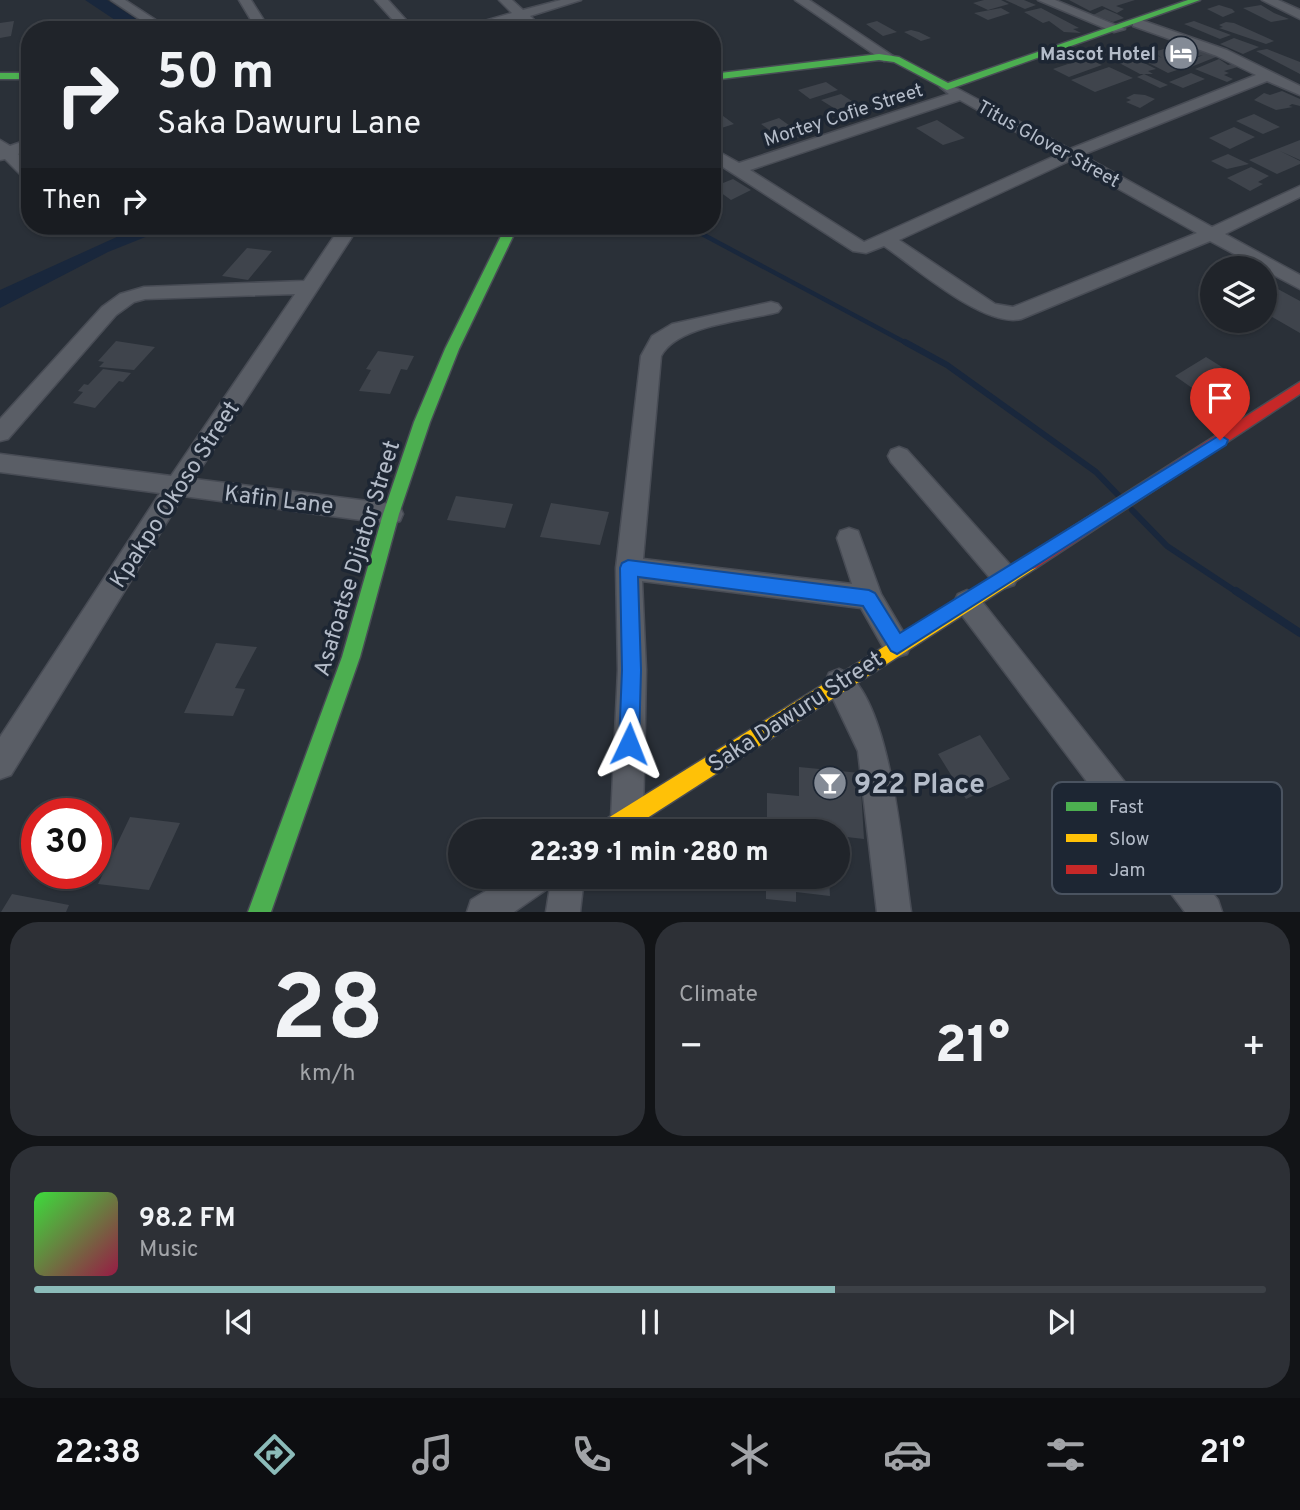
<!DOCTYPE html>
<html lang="en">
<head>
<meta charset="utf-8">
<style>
  body { margin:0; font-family:Overpass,sans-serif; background:#2d3036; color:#f1f3f6; height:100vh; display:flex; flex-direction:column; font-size:26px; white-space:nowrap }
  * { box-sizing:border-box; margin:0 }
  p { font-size:23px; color:#a2a4a8 }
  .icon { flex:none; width:38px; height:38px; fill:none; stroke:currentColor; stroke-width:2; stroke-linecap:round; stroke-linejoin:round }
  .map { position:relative; height:912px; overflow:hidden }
  .drawer { display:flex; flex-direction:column; gap:10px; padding:10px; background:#121417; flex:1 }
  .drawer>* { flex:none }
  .guide { position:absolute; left:21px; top:21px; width:700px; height:214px; border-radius:28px; box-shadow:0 2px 5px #0004,0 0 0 2px #3d4147; background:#20242a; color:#f1f3f6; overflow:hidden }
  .controls { position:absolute; left:1200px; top:256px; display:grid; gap:14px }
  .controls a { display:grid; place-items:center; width:77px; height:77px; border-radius:50%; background:#20242a; box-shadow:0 2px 5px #0004,0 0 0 2px #3d4147; font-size:35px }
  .speed { position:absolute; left:21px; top:798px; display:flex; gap:14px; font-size:35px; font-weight:700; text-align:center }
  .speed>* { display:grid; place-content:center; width:91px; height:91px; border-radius:50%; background:#20242a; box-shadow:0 2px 5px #0004,0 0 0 2px #3d4147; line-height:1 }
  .speed .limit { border:10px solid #d22; background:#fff; color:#111 }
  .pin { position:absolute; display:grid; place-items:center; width:60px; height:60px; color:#fff; margin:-72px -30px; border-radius:50% 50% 50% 0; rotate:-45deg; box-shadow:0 0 7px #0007 }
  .pin .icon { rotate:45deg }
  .me { position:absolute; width:77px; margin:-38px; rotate:2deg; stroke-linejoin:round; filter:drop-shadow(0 0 5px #0008) }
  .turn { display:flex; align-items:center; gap:24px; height:147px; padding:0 21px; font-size:32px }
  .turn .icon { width:91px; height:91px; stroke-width:2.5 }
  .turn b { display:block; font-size:49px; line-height:60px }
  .then { display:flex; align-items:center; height:66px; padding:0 21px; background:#0003; gap:14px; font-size:26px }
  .big { font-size:52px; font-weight:800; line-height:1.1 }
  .drawer .widget { flex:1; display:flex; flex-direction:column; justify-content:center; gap:10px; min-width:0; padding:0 24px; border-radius:28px; background:#2d3036 }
  .drawer .dial { align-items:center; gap:0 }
  .dial b { font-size:91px; line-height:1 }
  .song { display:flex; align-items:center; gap:21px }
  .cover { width:84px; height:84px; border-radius:10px; background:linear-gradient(135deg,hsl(120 70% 55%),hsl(340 70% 35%)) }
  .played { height:7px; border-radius:4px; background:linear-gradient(90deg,#8bbbb9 65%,#3d4147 65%) }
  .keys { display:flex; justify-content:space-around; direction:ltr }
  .heat { display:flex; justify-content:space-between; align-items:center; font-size:38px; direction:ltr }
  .drawer .tiles { flex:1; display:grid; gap:10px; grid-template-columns:1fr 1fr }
  .widget:last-child { grid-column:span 2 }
  .trip { position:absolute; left:448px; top:819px; width:402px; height:70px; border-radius:35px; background:#20242a; box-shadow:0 2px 5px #0004,0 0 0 2px #3d4147; font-weight:800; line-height:70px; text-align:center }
  .dock { display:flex; height:112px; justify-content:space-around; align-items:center; background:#0d0e11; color:#a2a4a8 }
  .dock .icon { width:49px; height:49px }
  .dock .on { color:#8bbbb9 }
  .dock b { font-size:32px; color:#f1f3f6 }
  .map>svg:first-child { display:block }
  .water { fill:#19273c }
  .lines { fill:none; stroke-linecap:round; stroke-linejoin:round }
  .stream-far2 { stroke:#19273c; stroke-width:4.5 }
  .stream-far1 { stroke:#19273c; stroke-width:6 }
  .stream { stroke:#19273c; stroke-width:8 }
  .building { fill:#3f444c }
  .street-casing { stroke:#484c55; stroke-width:3 }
  .fast-casing { stroke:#484c55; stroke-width:3 }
  .slow-casing { stroke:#484c55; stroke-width:3 }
  .jam-casing { stroke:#484c55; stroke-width:3 }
  .street { fill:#5a5e66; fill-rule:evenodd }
  .fast { fill:#4caf50; fill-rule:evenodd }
  .slow { fill:#ffc107; fill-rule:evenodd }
  .jam { fill:#c62828; fill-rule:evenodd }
  .route { fill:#1a73e8; stroke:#114b97; stroke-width:2 }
  .labels { text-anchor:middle; stroke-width:7; stroke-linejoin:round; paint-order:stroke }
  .far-poi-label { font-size:19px; font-weight:bold; fill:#b4bcc9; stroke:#1d2633; text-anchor:end }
  .far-street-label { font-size:19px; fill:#b4bcc9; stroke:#1d2633 }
  .street-label { font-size:23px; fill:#b4bcc9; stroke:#1d2633 }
  .near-poi-label { font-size:28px; font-weight:bold; fill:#b4bcc9; stroke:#1d2633; text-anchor:start }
  .key { fill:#1d2633; stroke:#4a5360; stroke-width:2 }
  .key-label { font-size:19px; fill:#b4bcc9 }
</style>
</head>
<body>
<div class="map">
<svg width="1300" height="912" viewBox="0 0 1300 912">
  <rect width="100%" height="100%" fill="#2a3038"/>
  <path class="water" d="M 85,0 L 107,0 L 153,30 L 130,30 Z
    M 141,226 L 173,226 L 108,252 L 0,308 L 0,290 Z"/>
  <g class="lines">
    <path class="stream-far2" d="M 687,226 L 908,344"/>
    <path class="stream-far1" d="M 905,342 L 947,365 L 1096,472 L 1120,497
      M 1132,510 L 1167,546 L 1238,593"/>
    <path class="stream" d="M 1236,591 L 1300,633"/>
  </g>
  <path class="building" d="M 984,0 L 1001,0 L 1009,4 L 988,10 L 973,3 Z
    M 1005,0 L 1024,0 L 1036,5 L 1025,9 Z
    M 1069,0 L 1135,0 L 1116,6 L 1124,9 L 1117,13 L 1102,6 L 1090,11 Z
    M 1219,5 L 1232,9 L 1235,12 L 1223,17 L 1207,9 Z
    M 1261,5 L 1274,13 L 1289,19 L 1271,22 L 1243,8 Z
    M 1001,8 L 1010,13 L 988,20 L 974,13 Z
    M 1041,8 L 1079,28 L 1073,29 L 1081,33 L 1064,32 L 1049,21 L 1043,23 L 1024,12 Z
    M 1105,9 L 1117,14 L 1124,18 L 1113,22 L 1093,15 Z
    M 14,21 L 11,36 L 0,38 L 0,23 Z
    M 877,21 L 897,32 L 883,36 L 866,24 Z
    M 1194,21 L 1231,35 L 1220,39 L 1184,24 Z
    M 1226,22 L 1234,23 L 1274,41 L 1266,44 L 1219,28 L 1223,27 L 1219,25 Z
    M 911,30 L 919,32 L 931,38 L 921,41 L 904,32 Z
    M 1234,38 L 1245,42 L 1259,47 L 1243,54 L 1220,44 Z
    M 1186,43 L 1221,55 L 1191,67 L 1182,64 L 1203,55 L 1170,62 L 1183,68 L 1168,73 L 1133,55 L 1148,51 L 1162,58 L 1153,52 Z
    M 1267,49 L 1300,62 L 1300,74 L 1256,51 Z
    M 1124,53 L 1156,69 L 1148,71 L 1153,74 L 1140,74 L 1108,57 Z
    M 1086,58 L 1102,65 L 1069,77 L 1053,69 Z
    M 1219,59 L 1228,65 L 1235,63 L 1241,66 L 1224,71 L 1229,73 L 1224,75 L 1233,79 L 1227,82 L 1195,69 Z
    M 1109,67 L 1133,78 L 1095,92 L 1071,80 Z
    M 1191,73 L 1205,79 L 1183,88 L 1169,82 Z
    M 1144,74 L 1168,85 L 1160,88 L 1137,77 Z
    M 826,82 L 838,90 L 810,99 L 798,90 Z
    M 1282,91 L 1300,99 L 1300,106 L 1292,104 L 1289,106 L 1293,107 L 1276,110 L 1254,100 L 1264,93 L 1270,95 Z
    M 841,94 L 855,103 L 837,110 L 821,100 Z
    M 1134,94 L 1145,95 L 1155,99 L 1140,108 L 1126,102 L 1131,100 L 1126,98 Z
    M 719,113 L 734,124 L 712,131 L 712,115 Z
    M 1254,114 L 1280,127 L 1263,134 L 1236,121 Z
    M 779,118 L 804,136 L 786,142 L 761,124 Z
    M 937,120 L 965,138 L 943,145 L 916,128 Z
    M 1234,127 L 1255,137 L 1230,149 L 1209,138 Z
    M 1300,140 L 1300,160 L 1280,151 L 1300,161 L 1300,164 L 1277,174 L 1249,160 Z
    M 1228,154 L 1249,164 L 1227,169 L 1211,161 Z
    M 1251,167 L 1269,176 L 1258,182 L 1263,184 L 1250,191 L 1227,178 Z
    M 733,179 L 751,190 L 731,200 L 713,187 Z
    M 247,248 L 272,251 L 248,280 L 222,276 Z
    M 1276,288 L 1300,301 L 1300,333 L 1265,313 L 1265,295 Z
    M 116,341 L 155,347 L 134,370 L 99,367 L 104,362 L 98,361 Z
    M 378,351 L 414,356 L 407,370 L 401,369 L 390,394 L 359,391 L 371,370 L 366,369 Z
    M 1206,357 L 1233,374 L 1210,388 L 1205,385 L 1195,390 L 1175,376 Z
    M 103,369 L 131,373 L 123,382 L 119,381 L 95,408 L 73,403 L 83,392 L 78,391 L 84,384 L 88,385 Z
    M 456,496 L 513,504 L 505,528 L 447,520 Z
    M 551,503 L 609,512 L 600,545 L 540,537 Z
    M 216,643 L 257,647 L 235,688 L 245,689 L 233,716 L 184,713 Z
    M 980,735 L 1010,779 L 966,799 L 938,754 Z
    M 799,767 L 860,773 L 864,839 L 838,836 L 838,831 L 767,831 L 767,793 L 799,796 Z
    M 130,817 L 180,823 L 149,890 L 98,884 Z
    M 766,877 L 829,877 L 830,896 L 796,892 L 796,902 L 766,899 Z
    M 12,894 L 69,905 L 66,912 L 1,912 Z"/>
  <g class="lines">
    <g class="street-casing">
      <path id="street" d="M 111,0 L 125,0 L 171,30 L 156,30 Z
        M 239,0 L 251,0 L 270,30 L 257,30 Z
        M 375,0 L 388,0 L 415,30 L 402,30 Z
        M 499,0 L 512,0 L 523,10 L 561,0 L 581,0 L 530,16 L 545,30 L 531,30 L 519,19 L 476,30 L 454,30 L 512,13 Z
        M 795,0 L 809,0 L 896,58 L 884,61 Z
        M 1038,0 L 1055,0 L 1125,29 L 1114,32 Z
        M 1262,0 L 1278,0 L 1300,10 L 1300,19 Z
        M 1133,20 L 1141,20 L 1227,50 L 1300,86 L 1300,95 L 1267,81 L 1082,155 L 1212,227 L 1300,186 L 1300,197 L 1225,234 L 1300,275 L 1300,289 L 1210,241 L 1021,319 C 984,328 915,267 884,246 L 866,253 L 853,251 L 712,160 L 712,148 L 739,163 L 949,94 L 940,87 L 947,83 L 1070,149 L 1256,75 L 1217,56 L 1133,26 ZM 960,100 L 1057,155 L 864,242 L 750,170 ZM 1069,161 L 1197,233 L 1013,307 L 995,304 L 899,240 Z
        M 30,139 L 30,149 L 18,154 L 30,166 L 30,180 L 24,178 L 5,159 L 0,160 L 0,140 L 10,146 Z
        M 341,226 L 359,226 L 194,479 L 391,504 L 400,507 L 403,514 L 400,521 L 391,524 L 183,496 L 11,775 L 0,779 L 0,737 L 160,493 L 0,472 L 0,454 L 171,476 L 295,294 L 145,299 L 134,302 L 116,315 L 8,439 L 0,441 L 0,419 L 102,307 L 120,294 L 144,287 L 304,281 Z
        M 771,302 L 778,304 L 781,308 L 778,312 C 745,321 677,325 661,356 L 643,559 L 852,584 L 837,538 L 840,531 L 849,528 L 858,531 L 881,594 L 911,645 L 907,654 L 897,657 L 887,654 L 861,608 L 642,581 L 646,670 L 643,819 L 638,830 L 619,831 L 611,819 L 618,670 L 616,568 L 641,356 L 652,336 L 672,324 Z
        M 899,447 L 907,450 L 1014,569 L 1018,577 L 1014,585 L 1005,588 L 996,585 L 891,462 L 888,456 L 891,450 Z
        M 967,590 L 976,594 L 1218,900 L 1222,912 L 1185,912 L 958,610 L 954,602 L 958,594 Z
        M 839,669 C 891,689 903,860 911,912 L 877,912 L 858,751 L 825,682 L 829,673 Z
        M 509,877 L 584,877 L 580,912 L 546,912 L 550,887 L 514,912 L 467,912 L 471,900 Z"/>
    </g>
    <g class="fast-casing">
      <path id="fast" d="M 1188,0 L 1200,0 L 947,90 L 894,62 L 879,60 L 712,80 L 712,74 L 879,54 L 899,57 L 948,83 Z
        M 0,73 L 30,73 L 30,79 L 0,79 Z
        M 506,226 L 518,226 L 459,349 L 430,422 L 399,514 L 360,657 L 271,912 L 248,912 L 342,657 L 383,514 L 414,422 L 445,349 Z"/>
    </g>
    <g class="slow-casing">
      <path id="slow" d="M 1030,556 L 1036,558 L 1039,563 L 1036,568 L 627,831 L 597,831 L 600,823 Z"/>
    </g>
    <g class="jam-casing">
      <path id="jam" d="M 1300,382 L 1300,394 L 1036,568 L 1030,570 L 1024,568 L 1021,563 L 1024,558 Z"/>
    </g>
    <use href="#street" class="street"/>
    <use href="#fast" class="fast"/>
    <use href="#slow" class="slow"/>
    <use href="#jam" class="jam"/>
  </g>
  <path class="route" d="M 1220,435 L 1228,440 L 1226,445 L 897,654 L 891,651 L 863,606 L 638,577 L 641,670 L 639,744 L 636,752 L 629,755 L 622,752 L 619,744 L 622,670 L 620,568 L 622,563 L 628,560 L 869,590 L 875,593 L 900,633 Z"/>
  <defs>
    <g id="hotel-disc" transform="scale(1.75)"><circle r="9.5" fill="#848b96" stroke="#1d2633"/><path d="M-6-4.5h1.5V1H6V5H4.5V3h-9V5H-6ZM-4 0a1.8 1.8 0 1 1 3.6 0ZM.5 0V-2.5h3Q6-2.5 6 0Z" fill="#fff"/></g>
    <g id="bar-disc" transform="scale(1.75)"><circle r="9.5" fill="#848b96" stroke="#1d2633"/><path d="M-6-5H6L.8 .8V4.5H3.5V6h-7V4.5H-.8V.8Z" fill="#fff"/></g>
  </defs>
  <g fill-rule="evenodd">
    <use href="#hotel-disc" x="1181" y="53"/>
    <use href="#bar-disc" x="830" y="783"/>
  </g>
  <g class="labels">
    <g class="far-poi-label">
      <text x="1156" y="60">Mascot Hotel</text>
    </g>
    <g class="far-street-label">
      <text transform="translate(843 114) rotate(-18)" y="7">Mortey Cofie Street</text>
      <text transform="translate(1049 143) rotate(29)" y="7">Titus Glover Street</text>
    </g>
    <g class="street-label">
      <text transform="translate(174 494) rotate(-57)" y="8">Kpakpo Okoso Street</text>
      <text transform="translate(279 499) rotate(7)" y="8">Kafin Lane</text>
      <text transform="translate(356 558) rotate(-73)" y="8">Asafoatse Djiator Street</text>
      <text transform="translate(795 711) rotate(-33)" y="8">Saka Dawuru Street</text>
    </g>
    <g class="near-poi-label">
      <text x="854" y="793">922 Place</text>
    </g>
  </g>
  <rect x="1052" y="782" width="230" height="112" rx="10" class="key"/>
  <rect x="1066" y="802" width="31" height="9" fill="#4caf50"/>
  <rect x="1066" y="834" width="31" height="8" fill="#ffc107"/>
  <rect x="1066" y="865" width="31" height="9" fill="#c62828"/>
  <g class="key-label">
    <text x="1109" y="813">Fast</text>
    <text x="1109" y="845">Slow</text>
    <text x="1109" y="876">Jam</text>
  </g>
</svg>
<div class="controls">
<a><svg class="icon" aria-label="layers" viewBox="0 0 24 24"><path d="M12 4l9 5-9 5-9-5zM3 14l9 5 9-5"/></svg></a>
</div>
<div class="speed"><div class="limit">30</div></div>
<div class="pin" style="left:1220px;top:440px;background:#d93025"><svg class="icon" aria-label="arrive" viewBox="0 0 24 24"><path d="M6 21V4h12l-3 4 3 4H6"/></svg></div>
<svg class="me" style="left:629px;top:744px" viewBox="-20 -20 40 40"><path d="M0-17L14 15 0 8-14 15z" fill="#1a73e8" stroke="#fff" stroke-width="4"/></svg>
<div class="trip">22:39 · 1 min · 280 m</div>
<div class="guide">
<div class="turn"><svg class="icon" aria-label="right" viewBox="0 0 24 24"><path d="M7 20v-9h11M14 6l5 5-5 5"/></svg><div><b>50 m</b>Saka Dawuru Lane</div></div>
<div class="then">Then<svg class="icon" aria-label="right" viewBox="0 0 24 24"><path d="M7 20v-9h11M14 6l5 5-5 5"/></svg></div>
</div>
</div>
<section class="drawer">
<div class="tiles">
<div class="widget dial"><b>28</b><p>km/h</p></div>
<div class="widget"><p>Climate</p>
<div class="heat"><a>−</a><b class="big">21°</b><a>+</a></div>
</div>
<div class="widget">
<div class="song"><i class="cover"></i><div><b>98.2 FM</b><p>Music</p></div></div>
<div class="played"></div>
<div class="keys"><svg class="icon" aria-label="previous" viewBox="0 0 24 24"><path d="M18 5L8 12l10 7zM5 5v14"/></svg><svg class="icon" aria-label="pause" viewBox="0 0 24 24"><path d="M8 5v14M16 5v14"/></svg><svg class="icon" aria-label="next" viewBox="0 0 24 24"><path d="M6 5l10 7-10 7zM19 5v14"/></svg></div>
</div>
</div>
</section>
<nav class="dock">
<b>22:38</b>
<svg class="icon on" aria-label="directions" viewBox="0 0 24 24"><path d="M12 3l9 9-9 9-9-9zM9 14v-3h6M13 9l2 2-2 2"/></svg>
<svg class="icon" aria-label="music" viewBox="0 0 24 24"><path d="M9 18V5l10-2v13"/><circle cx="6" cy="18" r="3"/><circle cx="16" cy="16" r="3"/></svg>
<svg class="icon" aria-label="phone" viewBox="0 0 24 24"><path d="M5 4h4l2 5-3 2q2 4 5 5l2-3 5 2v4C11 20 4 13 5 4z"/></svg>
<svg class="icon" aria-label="climate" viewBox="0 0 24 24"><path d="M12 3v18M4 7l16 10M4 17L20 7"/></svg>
<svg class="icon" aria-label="car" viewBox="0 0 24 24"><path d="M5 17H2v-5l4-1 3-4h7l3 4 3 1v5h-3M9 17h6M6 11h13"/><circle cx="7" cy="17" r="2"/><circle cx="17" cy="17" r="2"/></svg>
<svg class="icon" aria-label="filters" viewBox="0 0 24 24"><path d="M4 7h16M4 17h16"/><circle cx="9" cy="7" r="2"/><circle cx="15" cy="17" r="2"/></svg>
<b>21°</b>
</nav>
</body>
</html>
